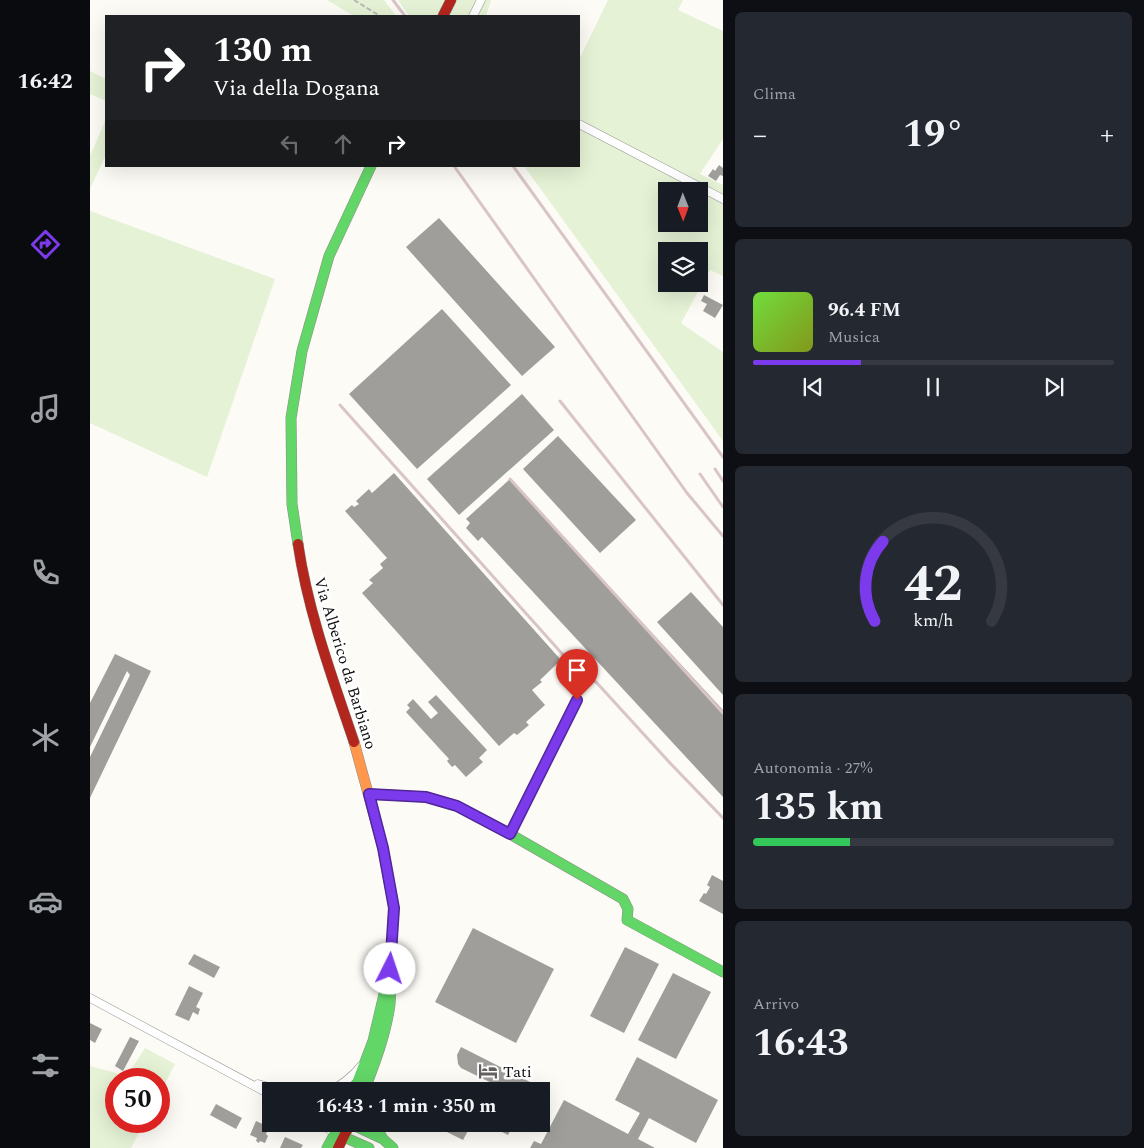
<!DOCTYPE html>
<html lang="it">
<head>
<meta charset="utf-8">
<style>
  body { margin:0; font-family:Spectral,serif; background:#242831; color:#f1f3f6; height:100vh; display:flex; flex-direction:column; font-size:19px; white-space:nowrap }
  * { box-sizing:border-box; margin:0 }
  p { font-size:16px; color:#9ea1a6 }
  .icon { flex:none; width:28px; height:28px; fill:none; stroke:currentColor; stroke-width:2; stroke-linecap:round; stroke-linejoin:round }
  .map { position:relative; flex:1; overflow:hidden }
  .panel { display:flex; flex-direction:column; gap:12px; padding:12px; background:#0d0f14; width:421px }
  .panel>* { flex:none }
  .hud { position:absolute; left:15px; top:15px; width:475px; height:152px; border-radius:0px; box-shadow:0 5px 20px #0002; background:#202124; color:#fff; overflow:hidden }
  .needle { width:32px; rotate:179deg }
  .tools { position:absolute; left:568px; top:182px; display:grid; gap:10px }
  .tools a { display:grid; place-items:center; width:50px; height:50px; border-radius:0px; background:#171b24; box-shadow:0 5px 20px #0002; font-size:25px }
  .speed { position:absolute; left:15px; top:1068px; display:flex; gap:10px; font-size:25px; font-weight:700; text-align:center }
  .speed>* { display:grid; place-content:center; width:65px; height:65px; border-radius:50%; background:#171b24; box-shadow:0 5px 20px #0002; line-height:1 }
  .speed .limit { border:8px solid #d22; background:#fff; color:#111 }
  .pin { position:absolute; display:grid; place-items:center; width:42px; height:42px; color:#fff; margin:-51px -21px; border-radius:50% 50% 50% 0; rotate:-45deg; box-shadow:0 0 5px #0007 }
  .pin .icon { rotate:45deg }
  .me { position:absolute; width:55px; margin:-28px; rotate:4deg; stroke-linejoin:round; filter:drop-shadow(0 0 4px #0008) }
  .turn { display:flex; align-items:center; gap:18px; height:105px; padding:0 25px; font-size:22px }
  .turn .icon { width:65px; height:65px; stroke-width:2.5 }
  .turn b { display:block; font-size:35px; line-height:42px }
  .lanes { display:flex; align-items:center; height:48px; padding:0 25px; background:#0003; justify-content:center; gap:25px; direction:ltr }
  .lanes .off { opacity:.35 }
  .big { font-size:38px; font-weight:700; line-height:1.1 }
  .panel .card { flex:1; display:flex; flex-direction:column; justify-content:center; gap:8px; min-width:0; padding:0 18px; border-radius:8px; background:#242831 }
  .panel .dial { align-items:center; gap:0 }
  .dial svg { height:130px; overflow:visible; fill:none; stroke:#363941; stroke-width:7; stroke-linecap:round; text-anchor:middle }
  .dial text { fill:#f1f3f6; stroke:none }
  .song { display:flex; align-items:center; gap:15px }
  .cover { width:60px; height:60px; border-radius:8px; background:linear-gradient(135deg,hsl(100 70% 55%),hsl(70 70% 35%)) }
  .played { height:5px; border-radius:2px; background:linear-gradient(90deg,#7c3aed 30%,#363941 30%) }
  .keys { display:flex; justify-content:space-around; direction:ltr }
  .heat { display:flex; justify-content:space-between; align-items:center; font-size:28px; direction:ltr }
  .charge { height:8px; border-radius:4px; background:linear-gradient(90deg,#34c759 27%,#363941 0) }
  .trip { position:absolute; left:172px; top:1082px; width:288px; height:50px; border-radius:0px; background:#171b24; box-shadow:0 5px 20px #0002; font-weight:700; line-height:50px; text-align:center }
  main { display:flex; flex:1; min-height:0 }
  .menu { display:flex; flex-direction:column; width:90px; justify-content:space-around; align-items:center; background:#090b0e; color:#9ea1a6 }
  .menu .icon { width:35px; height:35px }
  .menu .current { color:#7c3aed }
  .menu b { font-size:22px; color:#f1f3f6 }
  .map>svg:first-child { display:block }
  .green { fill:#e5f2d5; fill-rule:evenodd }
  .building { fill:#a09e9b }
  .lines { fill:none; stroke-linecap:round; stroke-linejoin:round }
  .street-casing { stroke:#969694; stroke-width:9 }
  .fast-casing { stroke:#8d8c8a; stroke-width:11 }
  .slow-casing { stroke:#8d8c8a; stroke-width:11 }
  .jam-casing { stroke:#8d8c8a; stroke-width:11 }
  .path { stroke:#b9b9b8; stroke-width:2; stroke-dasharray:5 2.5; stroke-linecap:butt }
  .street { stroke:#fffefe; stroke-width:8 }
  .fast { stroke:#63d668; stroke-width:10 }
  .slow { stroke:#ff974d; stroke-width:10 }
  .jam { stroke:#b3261e; stroke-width:10 }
  .rail { stroke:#d9c5c6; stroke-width:3 }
  .route-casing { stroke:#51269a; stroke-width:12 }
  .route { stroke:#7c3aed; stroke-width:9 }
  .labels { text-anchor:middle; stroke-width:5; stroke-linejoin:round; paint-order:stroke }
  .street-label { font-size:16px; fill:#101010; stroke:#fff }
  .poi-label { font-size:16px; fill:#101010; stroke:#fff; text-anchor:start }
</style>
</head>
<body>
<main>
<nav class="menu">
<b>16:42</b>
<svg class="icon current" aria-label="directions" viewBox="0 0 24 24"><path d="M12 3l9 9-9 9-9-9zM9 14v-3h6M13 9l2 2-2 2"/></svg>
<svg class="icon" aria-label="music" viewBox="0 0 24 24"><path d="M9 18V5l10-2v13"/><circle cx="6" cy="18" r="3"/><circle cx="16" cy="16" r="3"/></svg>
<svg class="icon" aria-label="phone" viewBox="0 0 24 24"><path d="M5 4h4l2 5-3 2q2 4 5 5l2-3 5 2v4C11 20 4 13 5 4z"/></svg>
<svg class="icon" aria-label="climate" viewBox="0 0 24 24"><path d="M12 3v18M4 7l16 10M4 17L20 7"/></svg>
<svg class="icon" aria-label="car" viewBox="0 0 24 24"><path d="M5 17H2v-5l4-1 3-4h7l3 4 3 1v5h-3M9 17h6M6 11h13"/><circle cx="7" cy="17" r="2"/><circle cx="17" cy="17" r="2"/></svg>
<svg class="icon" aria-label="filters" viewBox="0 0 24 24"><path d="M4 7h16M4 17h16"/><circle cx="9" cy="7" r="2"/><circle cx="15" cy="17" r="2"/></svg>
</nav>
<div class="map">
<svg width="633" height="1148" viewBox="0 0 633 1148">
  <rect width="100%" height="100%" fill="#fcfbf6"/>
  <path class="green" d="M 237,0 L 294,0 L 306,16 L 264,16 Z
    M 308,0 L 401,0 L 396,16 L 319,16 Z
    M 518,0 L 593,0 L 588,10 L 633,31 L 633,139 L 610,174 L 633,185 L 633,276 L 620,270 L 591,323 L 633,352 L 633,441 L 434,166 L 489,166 L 489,60 ZM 576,191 L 609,191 L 609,224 L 576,224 ZM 576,251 L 609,251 L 609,284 L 576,284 Z
    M 0,71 L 16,79 L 16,101 L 0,94 Z
    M 16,119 L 16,155 L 0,189 L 0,156 Z
    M 0,211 L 185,279 L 117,477 L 0,423 Z
    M 55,1048 L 85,1064 L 69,1095 L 69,1079 L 26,1079 L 26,1121 L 55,1121 L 41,1148 L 0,1148 L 0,1066 L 37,1076 Z"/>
  <path class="building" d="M 629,165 L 633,168 L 633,176 L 630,175 L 626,181 L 618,176 L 623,169 L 625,171 Z
    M 349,218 L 465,347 L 432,376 L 316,247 Z
    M 614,295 L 633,305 L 625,318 L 613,311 L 617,304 L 611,301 Z
    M 352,309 L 421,385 L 327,469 L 259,394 Z
    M 432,394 L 464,430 L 369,515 L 337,479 Z
    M 468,436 L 546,520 L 510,553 L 433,469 Z
    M 304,473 L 471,660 L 450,680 L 452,682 L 442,690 L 455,705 L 436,722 L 439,725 L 427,735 L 424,733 L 409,746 L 272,593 L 283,583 L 279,580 L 293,568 L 290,564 L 297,558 L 255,511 L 262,505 L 264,507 L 269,504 L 266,501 L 279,489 L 282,493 Z
    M 420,479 L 633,710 L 633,797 L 392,537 L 388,541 L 376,528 L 380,523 L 376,519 Z
    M 601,592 L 633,627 L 633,695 L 567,622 Z
    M 25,654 L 61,671 L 0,798 L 0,757 L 40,675 L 37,671 L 0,747 L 0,703 Z
    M 346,695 L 397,750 L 389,758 L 393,762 L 376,777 L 365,765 L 362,767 L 357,761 L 359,759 L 316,712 L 320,708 L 317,705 L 323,699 L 341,719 L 348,713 L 338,702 Z
    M 622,875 L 633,881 L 633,914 L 609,901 L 614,893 L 616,894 L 620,887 L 617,885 Z
    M 383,928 L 464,969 L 426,1043 L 345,1002 Z
    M 535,947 L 569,964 L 534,1033 L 500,1016 Z
    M 104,954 L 130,967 L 124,978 L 98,964 Z
    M 583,973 L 621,992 L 586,1059 L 548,1040 Z
    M 99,986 L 113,993 L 106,1007 L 110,1009 L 108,1015 L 103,1012 L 99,1021 L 85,1015 Z
    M 0,1023 L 12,1029 L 5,1043 L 0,1040 Z
    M 40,1037 L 49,1041 L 33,1071 L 25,1066 Z
    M 371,1047 L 444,1084 L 441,1091 L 406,1091 L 408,1086 L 371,1068 L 368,1064 L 367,1055 Z
    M 547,1057 L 628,1100 L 606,1143 L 559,1118 L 548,1139 L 565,1148 L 440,1148 L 444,1141 L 451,1144 L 474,1100 L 538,1134 L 550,1113 L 525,1100 Z
    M 126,1104 L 152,1118 L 146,1129 L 120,1115 Z
    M 166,1121 L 179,1127 L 176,1134 L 178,1136 L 175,1143 L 170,1141 L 169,1143 L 166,1141 L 167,1138 L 160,1135 Z
    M 341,1124 L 368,1124 L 379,1129 L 373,1140 Z
    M 396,1124 L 424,1124 L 418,1135 Z
    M 195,1137 L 213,1145 L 211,1148 L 190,1148 Z"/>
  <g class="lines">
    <g class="street-casing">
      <path id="street" d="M 383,16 L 391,0
        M 489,124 L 633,199
        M 420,834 L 487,700
        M 0,998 L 181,1095
        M 168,1084 L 193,1091
        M 239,1091 C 253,1085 262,1077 272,1065
        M 230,1124 L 245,1133"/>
    </g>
    <g class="fast-casing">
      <path id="fast" d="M 208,544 L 202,504 L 201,418 L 212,351 L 239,256 L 281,166
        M 279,794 L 336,797 L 367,806 L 420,834 L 533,899 L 538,909 L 537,920 L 633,972
        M 264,1091 L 283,1041 L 300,969 C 300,981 301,993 300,1004 C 296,1034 285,1063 274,1091
        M 261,1124 L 293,1139
        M 284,1124 L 293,1139 L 303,1148
        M 245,1133 L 279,1148
        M 237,1148 L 250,1124"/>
    </g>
    <g class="slow-casing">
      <path id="slow" d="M 264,742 L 293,848 L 304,908 L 300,969"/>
    </g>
    <g class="jam-casing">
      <path id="jam" d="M 353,16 L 361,0
        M 208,544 C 218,612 242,677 264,742
        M 248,1148 L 260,1124"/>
    </g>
    <path class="path" d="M 264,0 L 290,16"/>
    <use href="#street" class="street"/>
    <use href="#fast" class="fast"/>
    <use href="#slow" class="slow"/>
    <use href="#jam" class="jam"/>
    <path class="rail" d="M 303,0 L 315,16
      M 364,166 L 597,493 L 633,536
      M 423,166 L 633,457
      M 470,401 L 633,605
      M 250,405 L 475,657 L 507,683 L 580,763 L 633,818
      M 625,469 L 633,481
      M 610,474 L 633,507
      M 420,479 L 633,713"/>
  </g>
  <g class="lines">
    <g class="route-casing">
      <path id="route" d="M 300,969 L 304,908 L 293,848 L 279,794 L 336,797 L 367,806 L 420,834 L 487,700"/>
    </g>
    <use href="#route" class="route"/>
  </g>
  <defs>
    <g id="hotel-bare" transform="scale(1.5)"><path d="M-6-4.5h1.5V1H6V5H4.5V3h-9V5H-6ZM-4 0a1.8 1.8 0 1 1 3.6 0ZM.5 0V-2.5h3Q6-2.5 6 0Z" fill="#636260" stroke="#fff" stroke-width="2.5" paint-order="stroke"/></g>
  </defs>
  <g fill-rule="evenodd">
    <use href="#hotel-bare" x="398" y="1071"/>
  </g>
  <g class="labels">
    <g class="street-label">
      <text transform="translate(256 663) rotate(73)" y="6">Via Alberico da Barbiano</text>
    </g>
    <g class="poi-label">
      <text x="413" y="1077">Tati</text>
    </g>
  </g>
</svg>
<div class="tools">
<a><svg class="needle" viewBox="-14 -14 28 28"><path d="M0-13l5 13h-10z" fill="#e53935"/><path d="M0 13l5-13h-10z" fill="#9ea1a6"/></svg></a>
<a><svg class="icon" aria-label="layers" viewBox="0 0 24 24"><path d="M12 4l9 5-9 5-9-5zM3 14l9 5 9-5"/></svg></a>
</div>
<div class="speed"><div class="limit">50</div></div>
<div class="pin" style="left:487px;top:700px;background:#d93025"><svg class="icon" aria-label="arrive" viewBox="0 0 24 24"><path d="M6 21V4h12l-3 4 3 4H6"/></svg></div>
<svg class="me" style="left:300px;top:969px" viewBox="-20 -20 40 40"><circle r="19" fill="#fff"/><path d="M0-13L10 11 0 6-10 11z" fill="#7c3aed"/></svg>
<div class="trip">16:43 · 1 min · 350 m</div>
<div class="hud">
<div class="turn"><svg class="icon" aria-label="right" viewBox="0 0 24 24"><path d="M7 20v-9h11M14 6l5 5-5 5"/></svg><div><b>130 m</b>Via della Dogana</div></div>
<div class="lanes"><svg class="icon off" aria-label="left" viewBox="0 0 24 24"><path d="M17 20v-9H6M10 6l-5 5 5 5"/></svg><svg class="icon off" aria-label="ahead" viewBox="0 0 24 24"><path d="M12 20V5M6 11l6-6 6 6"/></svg><svg class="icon" aria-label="right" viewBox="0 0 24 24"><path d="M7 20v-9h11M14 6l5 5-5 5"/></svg></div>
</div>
</div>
<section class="panel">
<div class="card"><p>Clima</p>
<div class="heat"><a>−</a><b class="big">19°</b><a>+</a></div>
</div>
<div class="card">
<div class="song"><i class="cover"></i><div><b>96.4 FM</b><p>Musica</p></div></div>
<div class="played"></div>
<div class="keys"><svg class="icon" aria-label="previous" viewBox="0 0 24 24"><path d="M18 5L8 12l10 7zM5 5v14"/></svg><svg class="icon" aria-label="pause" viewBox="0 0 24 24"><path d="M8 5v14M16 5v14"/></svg><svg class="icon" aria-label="next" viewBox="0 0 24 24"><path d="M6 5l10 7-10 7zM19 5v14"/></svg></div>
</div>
<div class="card dial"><svg viewBox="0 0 100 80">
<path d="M14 69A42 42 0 1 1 86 69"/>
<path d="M14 69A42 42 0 0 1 19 20" stroke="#7c3aed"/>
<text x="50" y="56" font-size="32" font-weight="700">42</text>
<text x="50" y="72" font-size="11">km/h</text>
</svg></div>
<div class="card"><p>Autonomia · 27%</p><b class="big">135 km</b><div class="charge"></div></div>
<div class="card"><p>Arrivo</p><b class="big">16:43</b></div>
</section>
</main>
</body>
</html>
